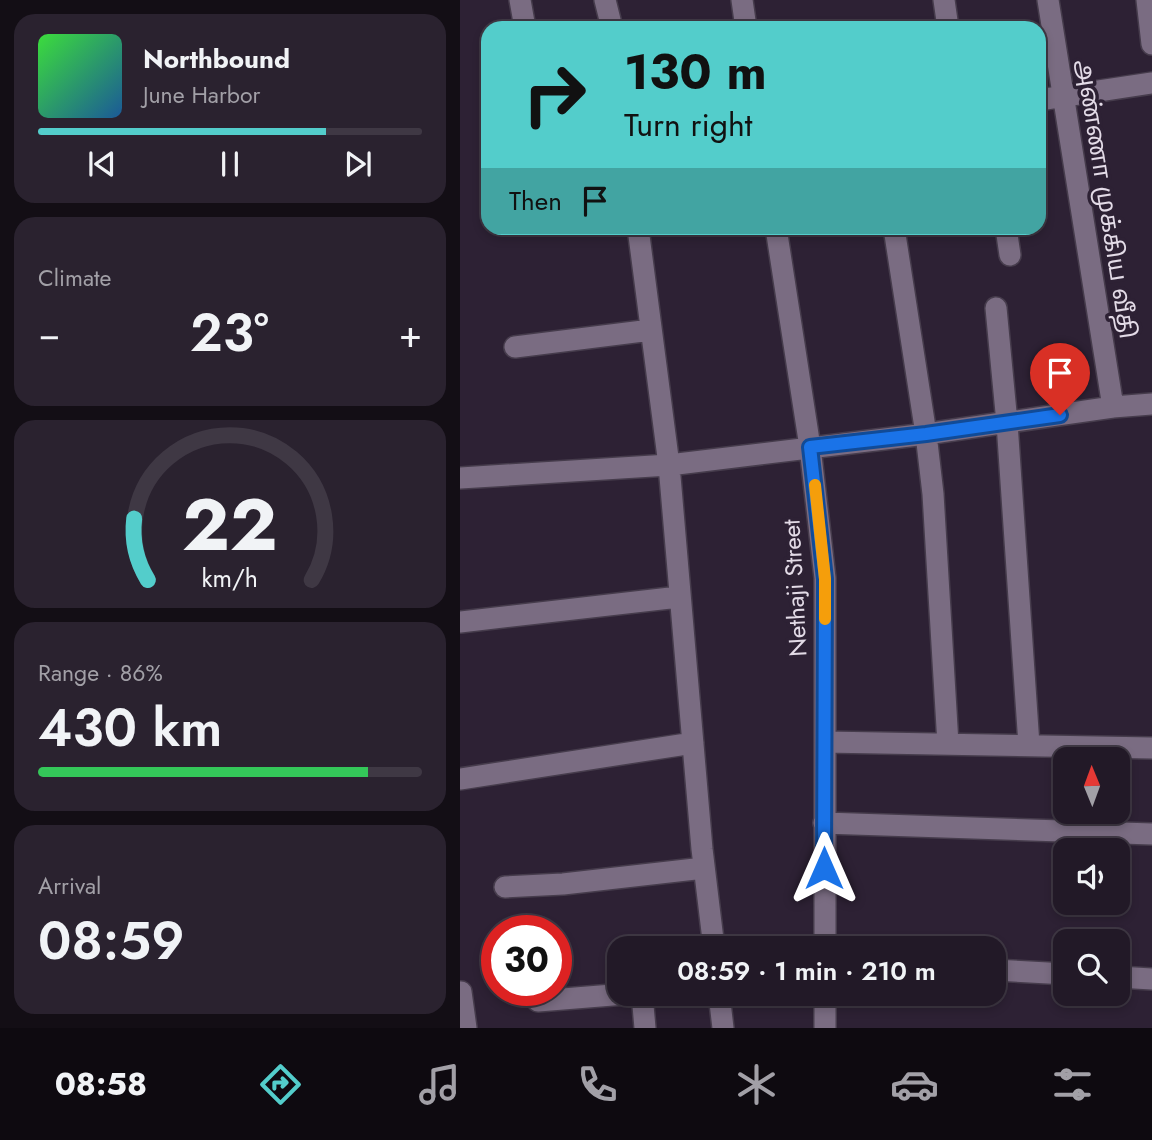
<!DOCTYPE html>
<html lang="en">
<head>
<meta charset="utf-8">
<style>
  body { margin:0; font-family:Jost,"Noto Sans Tamil",sans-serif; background:#2a222f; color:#f1f3f6; height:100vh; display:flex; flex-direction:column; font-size:26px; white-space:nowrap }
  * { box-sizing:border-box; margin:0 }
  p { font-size:23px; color:#a2a0a7 }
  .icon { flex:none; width:38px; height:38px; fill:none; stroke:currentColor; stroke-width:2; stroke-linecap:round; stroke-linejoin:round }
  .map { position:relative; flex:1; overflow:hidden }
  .details { display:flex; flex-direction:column; gap:14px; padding:14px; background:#130e15; width:460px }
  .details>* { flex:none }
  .hud { position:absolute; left:21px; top:21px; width:565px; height:214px; border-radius:21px; box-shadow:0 4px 10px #0003,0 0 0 2px #3f3844; background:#53cdcb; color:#111; overflow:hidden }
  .needle { width:46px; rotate:359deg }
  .buttons { position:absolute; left:593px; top:747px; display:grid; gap:14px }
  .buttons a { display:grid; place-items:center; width:77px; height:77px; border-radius:14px; background:#221927; box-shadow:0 4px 10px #0003,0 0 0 2px #3f3844; font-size:35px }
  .speed { position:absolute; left:21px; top:915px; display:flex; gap:14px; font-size:35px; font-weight:700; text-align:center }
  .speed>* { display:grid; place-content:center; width:91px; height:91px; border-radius:50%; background:#221927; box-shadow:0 4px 10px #0003,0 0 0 2px #3f3844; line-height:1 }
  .speed .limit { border:10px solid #d22; background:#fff; color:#111 }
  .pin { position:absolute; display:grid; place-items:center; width:60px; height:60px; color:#fff; margin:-72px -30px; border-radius:50% 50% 50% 0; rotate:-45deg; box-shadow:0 0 7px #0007 }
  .pin .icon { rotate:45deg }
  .me { position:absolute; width:77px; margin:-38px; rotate:0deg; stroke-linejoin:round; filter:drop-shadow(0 0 5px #0008) }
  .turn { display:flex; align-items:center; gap:24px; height:147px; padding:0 28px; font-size:32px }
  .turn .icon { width:91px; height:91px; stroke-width:2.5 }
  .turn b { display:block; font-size:49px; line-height:60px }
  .then { display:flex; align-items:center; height:66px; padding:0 28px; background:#0003; gap:14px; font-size:26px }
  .big { font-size:52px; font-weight:600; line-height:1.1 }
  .details .widget { flex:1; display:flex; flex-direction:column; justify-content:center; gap:10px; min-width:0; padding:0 24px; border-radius:21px; background:#2a222f }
  .details .dial { align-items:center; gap:0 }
  .dial svg { height:182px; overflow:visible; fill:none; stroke:#3f3844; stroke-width:7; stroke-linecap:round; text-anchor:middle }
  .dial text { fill:#f1f3f6; stroke:none }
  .song { display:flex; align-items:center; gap:21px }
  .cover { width:84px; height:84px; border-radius:10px; background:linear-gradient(135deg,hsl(120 70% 55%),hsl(210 70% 35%)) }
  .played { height:7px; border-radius:4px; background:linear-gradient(90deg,#53cdcb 75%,#3f3844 75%) }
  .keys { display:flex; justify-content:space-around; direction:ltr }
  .heat { display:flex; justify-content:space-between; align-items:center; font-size:38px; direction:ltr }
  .charge { height:10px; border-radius:5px; background:linear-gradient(90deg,#34c759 86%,#3f3844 0) }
  .trip { position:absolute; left:147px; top:936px; width:399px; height:70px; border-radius:21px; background:#221927; box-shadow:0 4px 10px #0003,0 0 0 2px #3f3844; font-weight:600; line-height:70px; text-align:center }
  .tab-bar { display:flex; height:112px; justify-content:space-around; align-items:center; background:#0e0a10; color:#a2a0a7 }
  .tab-bar .icon { width:49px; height:49px }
  .tab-bar .current { color:#53cdcb }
  .tab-bar b { font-size:32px; color:#f1f3f6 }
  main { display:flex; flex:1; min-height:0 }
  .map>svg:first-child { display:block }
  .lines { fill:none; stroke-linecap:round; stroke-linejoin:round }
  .minor-casing { stroke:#463c4c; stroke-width:24 }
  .minor { stroke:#7a6c82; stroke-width:21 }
  .route-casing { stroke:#114b97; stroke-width:18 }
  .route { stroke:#1a73e8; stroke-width:12 }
  .slow { stroke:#f59e0b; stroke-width:12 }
  .labels { text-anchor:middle; stroke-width:7; stroke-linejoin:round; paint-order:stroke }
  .street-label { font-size:24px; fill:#e3dbe7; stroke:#2d2134 }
</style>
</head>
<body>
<main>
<section class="details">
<div class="widget">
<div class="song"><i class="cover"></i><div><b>Northbound</b><p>June Harbor</p></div></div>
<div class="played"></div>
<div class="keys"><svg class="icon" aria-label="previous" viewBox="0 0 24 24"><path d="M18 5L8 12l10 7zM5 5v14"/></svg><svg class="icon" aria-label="pause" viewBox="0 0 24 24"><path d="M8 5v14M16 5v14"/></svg><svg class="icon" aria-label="next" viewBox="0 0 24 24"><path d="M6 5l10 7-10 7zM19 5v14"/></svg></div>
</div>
<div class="widget"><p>Climate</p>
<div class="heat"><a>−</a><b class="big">23°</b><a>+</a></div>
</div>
<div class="widget dial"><svg viewBox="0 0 100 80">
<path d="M14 69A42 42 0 1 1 86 69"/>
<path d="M14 69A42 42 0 0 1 8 42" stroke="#53cdcb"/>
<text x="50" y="56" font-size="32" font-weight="700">22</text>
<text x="50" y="72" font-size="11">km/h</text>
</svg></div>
<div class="widget"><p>Range · 86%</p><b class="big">430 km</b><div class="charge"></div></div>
<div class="widget"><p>Arrival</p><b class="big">08:59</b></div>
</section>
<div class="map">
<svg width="692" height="1028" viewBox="0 0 692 1028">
  <rect width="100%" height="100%" fill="#2d2134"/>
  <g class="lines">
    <g class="minor-casing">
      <path id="minor" d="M 60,0 L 65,28
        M 145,0 L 152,28
        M 282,0 L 286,28
        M 484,0 L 488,28
        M 588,0 L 653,407
        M 687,0 L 692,44
        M 579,100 L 692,83
        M 178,228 L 209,465 L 242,849 L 254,948
        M 316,228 L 350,447 L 365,578 L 365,948
        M 434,228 L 466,434 L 473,494 L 488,744
        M 546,228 L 550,255
        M 536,308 L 547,423 L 569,745
        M 55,347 L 191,330
        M 0,478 L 209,465 L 466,434 L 653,407 L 692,404
        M 0,622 L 219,597
        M 365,742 L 692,748
        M 0,779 L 233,743
        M 364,823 L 692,834
        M 45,887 L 103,884 L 244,868
        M 534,970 L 606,974
        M 658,977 L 692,979
        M 1,992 L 6,1028
        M 182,994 L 185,1028
        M 259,994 L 263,1028
        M 365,994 L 365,1028
        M 78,1001 L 165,994"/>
    </g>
    <use href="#minor" class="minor"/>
  </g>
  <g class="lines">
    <g class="route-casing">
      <path id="route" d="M 364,868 L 365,579 L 350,447 L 466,434 L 600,415"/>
    </g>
    <use href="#route" class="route"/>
    <path class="slow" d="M 355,485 L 365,579 L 365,619"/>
  </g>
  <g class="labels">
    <g class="street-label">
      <text transform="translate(646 199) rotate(81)" y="8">அண்ணா முக்கிய வீதி</text>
      <text transform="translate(335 588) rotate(-93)" y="8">Nethaji Street</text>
    </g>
  </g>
</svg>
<div class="buttons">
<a><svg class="needle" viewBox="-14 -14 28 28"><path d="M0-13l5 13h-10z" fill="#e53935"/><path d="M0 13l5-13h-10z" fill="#a2a0a7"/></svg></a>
<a><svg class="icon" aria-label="sound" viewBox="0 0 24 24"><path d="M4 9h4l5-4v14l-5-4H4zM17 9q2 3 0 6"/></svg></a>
<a><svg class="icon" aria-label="search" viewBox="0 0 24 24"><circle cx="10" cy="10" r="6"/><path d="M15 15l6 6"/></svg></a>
</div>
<div class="speed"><div class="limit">30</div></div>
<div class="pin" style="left:600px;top:415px;background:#d93025"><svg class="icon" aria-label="arrive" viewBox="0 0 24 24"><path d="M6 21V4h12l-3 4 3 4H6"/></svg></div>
<svg class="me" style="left:364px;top:868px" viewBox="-20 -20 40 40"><path d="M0-17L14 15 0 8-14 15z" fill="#1a73e8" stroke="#fff" stroke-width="4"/></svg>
<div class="trip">08:59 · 1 min · 210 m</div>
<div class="hud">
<div class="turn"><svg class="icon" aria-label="right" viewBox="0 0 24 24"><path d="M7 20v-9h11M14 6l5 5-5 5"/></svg><div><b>130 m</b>Turn right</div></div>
<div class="then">Then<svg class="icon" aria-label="arrive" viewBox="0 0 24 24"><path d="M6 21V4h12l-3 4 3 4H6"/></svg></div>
</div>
</div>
</main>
<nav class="tab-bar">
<b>08:58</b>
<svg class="icon current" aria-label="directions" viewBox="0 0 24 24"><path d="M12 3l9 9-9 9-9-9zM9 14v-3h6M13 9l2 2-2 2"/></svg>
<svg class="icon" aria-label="music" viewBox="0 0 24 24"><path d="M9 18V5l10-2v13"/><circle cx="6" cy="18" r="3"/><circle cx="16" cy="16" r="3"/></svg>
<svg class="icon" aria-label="phone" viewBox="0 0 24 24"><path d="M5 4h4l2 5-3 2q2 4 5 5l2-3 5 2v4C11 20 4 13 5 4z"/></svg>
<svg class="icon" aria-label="climate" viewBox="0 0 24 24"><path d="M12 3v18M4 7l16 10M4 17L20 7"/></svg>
<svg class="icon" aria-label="car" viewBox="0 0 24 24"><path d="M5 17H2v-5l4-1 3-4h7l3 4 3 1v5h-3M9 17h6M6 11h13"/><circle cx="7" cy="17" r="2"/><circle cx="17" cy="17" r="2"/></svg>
<svg class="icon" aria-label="filters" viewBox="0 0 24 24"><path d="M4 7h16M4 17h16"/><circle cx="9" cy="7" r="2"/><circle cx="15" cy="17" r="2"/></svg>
</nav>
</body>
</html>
